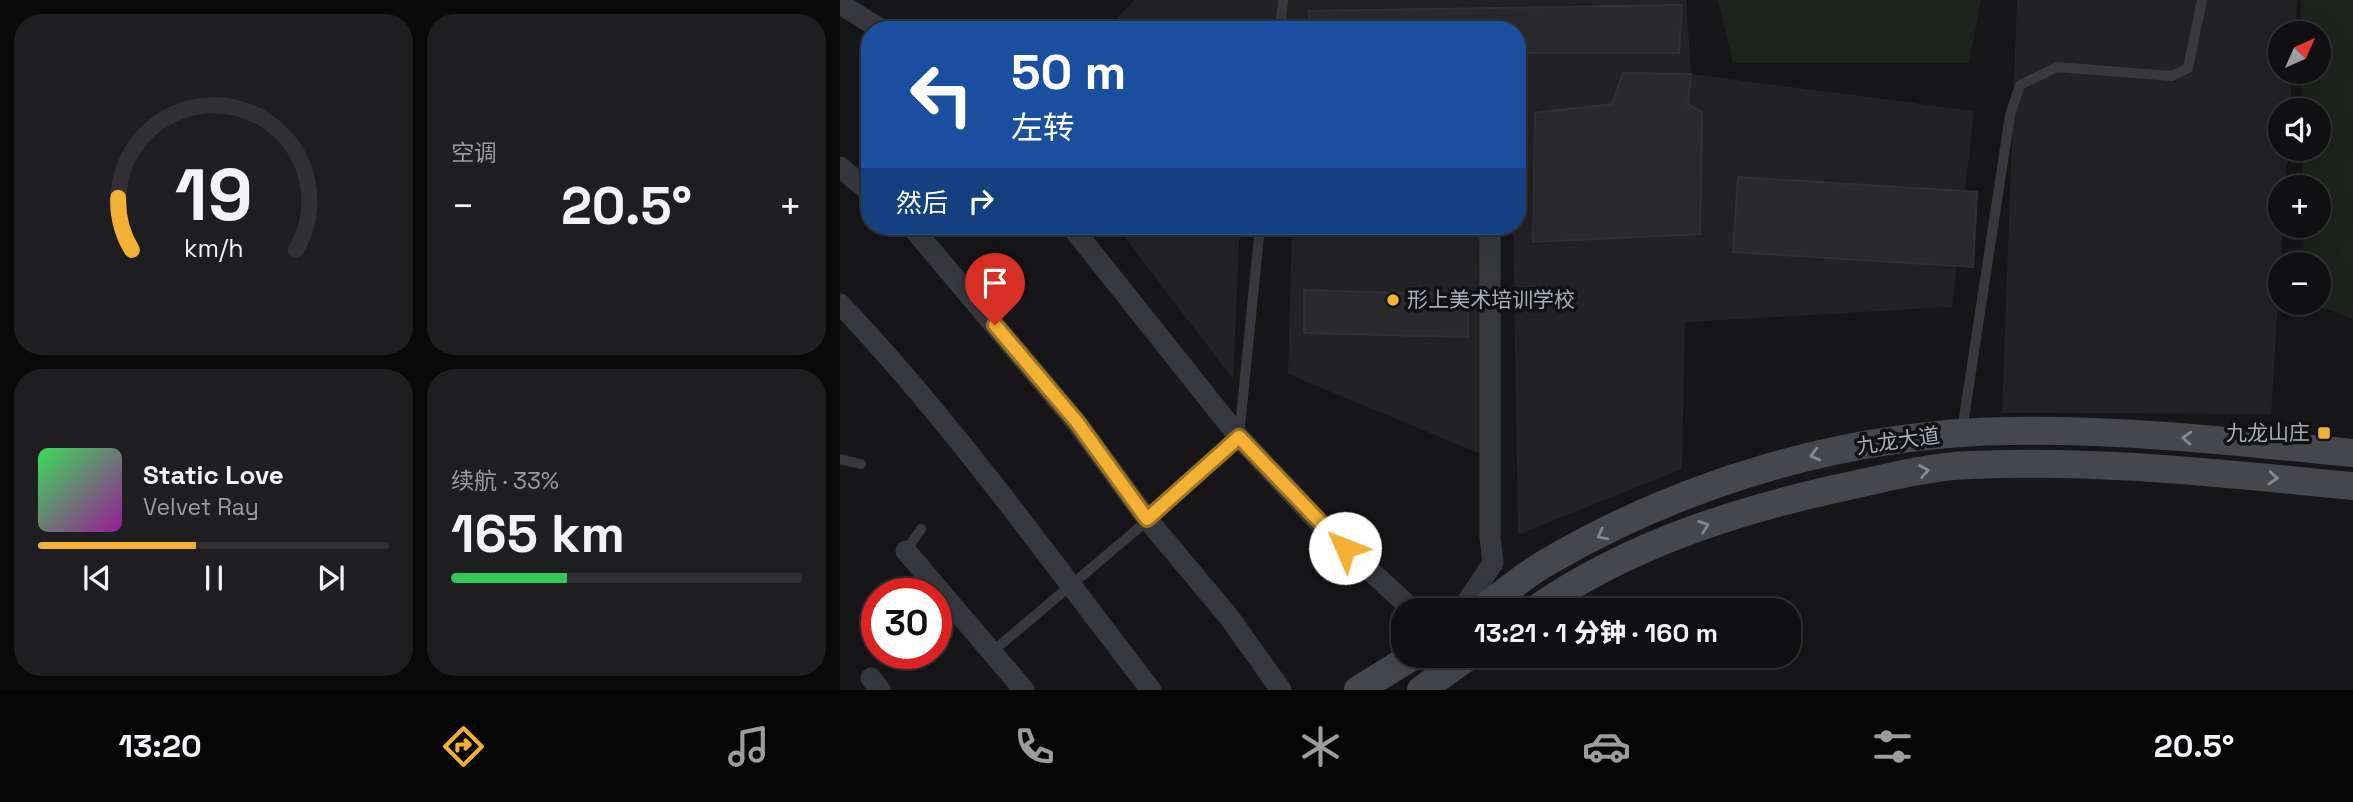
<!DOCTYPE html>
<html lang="zh">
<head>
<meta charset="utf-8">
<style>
  body { margin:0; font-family:"Space Grotesk","Noto Sans SC",sans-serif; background:#1e1e20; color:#f1f3f6; height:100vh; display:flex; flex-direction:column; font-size:26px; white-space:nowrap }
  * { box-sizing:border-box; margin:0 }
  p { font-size:23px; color:#9c9d9f }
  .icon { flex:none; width:38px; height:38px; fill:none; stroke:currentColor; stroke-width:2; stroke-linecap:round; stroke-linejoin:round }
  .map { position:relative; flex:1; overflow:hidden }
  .panel { display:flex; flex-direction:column; gap:14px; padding:14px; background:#09090a; width:840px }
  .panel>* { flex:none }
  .guide { position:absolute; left:21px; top:21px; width:665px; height:214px; border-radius:28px; box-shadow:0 7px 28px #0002,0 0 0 2px #303032; background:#1a4fa0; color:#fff; overflow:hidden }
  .needle { width:46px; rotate:45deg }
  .buttons { position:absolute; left:1428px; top:21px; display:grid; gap:14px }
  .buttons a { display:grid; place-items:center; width:63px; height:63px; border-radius:50%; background:#101012; box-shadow:0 7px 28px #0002,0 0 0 2px #303032; font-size:35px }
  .speed { position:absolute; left:21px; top:578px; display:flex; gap:14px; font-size:35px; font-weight:700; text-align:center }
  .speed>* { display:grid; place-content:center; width:91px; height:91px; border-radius:50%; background:#101012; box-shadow:0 7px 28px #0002,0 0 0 2px #303032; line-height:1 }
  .speed .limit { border:10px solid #d22; background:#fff; color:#111 }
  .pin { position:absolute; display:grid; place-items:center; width:60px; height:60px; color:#fff; margin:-72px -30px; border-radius:50% 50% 50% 0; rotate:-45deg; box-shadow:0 0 7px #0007 }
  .pin .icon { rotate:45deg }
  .me { position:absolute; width:77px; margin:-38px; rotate:314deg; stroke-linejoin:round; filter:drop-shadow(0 0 5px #0008) }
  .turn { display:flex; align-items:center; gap:24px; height:147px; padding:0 35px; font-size:32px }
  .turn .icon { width:91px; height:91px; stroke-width:2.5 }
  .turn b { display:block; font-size:49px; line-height:60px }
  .then { display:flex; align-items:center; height:66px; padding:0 35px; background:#0003; gap:14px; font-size:26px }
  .big { font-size:52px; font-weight:800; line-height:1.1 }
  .panel .tile { flex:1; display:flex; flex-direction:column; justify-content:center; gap:10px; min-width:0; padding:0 24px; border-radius:28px; background:#1e1e20 }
  .panel .dial { align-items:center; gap:0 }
  .dial svg { height:182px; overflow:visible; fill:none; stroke:#303032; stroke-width:7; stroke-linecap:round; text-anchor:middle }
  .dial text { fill:#f1f3f6; stroke:none }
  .song { display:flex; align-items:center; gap:21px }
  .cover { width:84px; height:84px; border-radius:10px; background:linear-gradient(135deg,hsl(130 70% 55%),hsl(300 70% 35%)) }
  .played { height:7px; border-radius:4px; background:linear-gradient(90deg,#f2b134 45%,#303032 45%) }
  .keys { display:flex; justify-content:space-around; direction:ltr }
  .heat { display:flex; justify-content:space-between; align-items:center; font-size:38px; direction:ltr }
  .charge { height:10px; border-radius:5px; background:linear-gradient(90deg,#34c759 33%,#303032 0) }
  .panel .tiles { flex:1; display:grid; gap:14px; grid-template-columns:repeat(2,1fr) }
  .trip { position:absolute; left:551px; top:598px; width:410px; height:70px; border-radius:28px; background:#101012; box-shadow:0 7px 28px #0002,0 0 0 2px #303032; font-weight:800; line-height:70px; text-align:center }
  .menu { display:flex; height:112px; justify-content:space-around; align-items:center; background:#060607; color:#9c9d9f }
  .menu .icon { width:49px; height:49px }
  .menu .active { color:#f2b134 }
  .menu b { font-size:32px; color:#f1f3f6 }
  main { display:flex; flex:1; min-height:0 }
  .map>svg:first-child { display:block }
  .built { fill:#222225 }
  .green { fill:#1c231d }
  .building { fill:#29292c; stroke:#303034; stroke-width:2 }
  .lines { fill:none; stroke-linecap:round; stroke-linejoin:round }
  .lane { stroke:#37383d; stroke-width:10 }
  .street { stroke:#37383d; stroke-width:21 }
  .secondary { stroke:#45474d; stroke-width:28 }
  .oneway { stroke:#858993 }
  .route-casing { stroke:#9d7322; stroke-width:18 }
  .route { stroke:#f2b134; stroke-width:12 }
  .poi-dot { fill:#f2b134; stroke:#111113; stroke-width:2.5 }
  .labels { text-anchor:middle; stroke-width:7; stroke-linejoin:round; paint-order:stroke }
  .poi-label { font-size:21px; fill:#a8adb8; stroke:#111113; text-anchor:start }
  .street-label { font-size:21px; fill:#a8adb8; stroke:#111113 }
</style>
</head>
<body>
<main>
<section class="panel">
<div class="tiles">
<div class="tile dial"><svg viewBox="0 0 100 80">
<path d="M14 69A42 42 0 1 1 86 69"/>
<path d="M14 69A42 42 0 0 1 8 46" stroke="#f2b134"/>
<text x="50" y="56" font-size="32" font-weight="700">19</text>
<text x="50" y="72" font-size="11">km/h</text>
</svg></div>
<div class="tile"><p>空调</p>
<div class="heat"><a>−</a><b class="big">20.5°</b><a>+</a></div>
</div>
<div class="tile">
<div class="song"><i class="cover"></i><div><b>Static Love</b><p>Velvet Ray</p></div></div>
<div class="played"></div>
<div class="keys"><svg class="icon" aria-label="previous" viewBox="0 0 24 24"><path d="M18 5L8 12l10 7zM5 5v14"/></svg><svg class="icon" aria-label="pause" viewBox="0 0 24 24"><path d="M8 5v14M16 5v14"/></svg><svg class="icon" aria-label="next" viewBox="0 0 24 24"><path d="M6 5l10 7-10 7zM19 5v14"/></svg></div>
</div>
<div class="tile"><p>续航 · 33%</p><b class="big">165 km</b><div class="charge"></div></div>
</div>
</section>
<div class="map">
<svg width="1513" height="690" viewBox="0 0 1513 690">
  <rect width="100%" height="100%" fill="#161618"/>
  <path class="built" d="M 295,0 L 846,0 L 851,74 L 1134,111 L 1112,307 L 845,322 L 842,469 L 678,535 L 673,226 L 677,226 L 677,30 L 265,30 Z
    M 1177,0 L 1457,0 L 1455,33 L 1440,33 L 1440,72 L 1452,72 L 1450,110 L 1440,110 L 1440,149 L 1448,149 L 1445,187 L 1440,187 L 1440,226 L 1443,226 L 1431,414 L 1162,413 Z
    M 276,226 L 400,226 L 393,379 Z
    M 452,226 L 654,226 L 660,462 L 448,374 Z"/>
  <path class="green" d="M 878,0 L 1141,0 L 1129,63 L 893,63 Z
    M 1461,0 L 1513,0 L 1513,319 L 1470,303 L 1479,303 L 1479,264 L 1464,264 L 1463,226 L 1479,226 L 1479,187 L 1463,187 L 1462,149 L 1479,149 L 1479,110 L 1462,110 L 1461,72 L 1479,72 L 1479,33 L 1461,33 Z"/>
  <path class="building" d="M 842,5 L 839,53 L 677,53 L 677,30 L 470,30 L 469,11 Z
    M 783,73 L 851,74 L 848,104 L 862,112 L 860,234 L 693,242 L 695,113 L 772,104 Z
    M 898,177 L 1137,192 L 1133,267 L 893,252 Z
    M 464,290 L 628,295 L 628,337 L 464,333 Z"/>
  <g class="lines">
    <path class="lane" d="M 440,30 L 443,0
      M 1122,431 L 1170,115 L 1180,85 L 1217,67 L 1332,76 L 1348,68 L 1362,0
      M 0,459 L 21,464
      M 66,551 L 81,529
      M 153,651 L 294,532 L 399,437 L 420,226"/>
    <path class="street" d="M 0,4 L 42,30
      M 0,167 L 30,192
      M 71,226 L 237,423 L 307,519 L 389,617 L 441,690
      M 231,226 L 399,437 L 488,532 L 574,611
      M 0,304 C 114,424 210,560 311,690
      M 66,551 L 184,690
      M 621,611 L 653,563 L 650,537 L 650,226
      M 31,678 L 40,690"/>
    <path class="secondary" d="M 640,611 C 661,595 682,577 704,564 C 843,482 1008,433 1169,431 C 1284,429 1399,442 1513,453
      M 693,611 C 791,542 907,507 1022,483 C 1058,475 1095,466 1132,465 C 1260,459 1386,474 1513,486
      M 518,690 L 573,656
      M 581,690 L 629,656"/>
  </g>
  <defs><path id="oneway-chevron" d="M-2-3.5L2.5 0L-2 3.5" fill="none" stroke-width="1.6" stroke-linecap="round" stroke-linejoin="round" transform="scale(1.75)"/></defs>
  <g class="oneway">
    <use href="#oneway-chevron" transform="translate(1347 438) rotate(-176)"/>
    <use href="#oneway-chevron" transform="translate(975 455) rotate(165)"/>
    <use href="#oneway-chevron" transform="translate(1084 471) rotate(-9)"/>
    <use href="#oneway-chevron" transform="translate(1433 478) rotate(5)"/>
    <use href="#oneway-chevron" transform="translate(864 526) rotate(-20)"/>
    <use href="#oneway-chevron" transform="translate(762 535) rotate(153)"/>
  </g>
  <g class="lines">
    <g class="route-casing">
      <path id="route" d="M 155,325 L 237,422 L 307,519 L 399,437 L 505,548"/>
    </g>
    <use href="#route" class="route"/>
  </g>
  <g class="poi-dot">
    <circle cx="553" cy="300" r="7"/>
    <rect x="1477" y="426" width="14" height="14" rx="3.5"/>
  </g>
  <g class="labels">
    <g class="poi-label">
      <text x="567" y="307">形上美术培训学校</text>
      <text x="1470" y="440" text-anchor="end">九龙山庄</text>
    </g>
    <g class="street-label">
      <text transform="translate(1058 441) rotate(-8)" y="7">九龙大道</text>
    </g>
  </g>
</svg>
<div class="buttons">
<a><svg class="needle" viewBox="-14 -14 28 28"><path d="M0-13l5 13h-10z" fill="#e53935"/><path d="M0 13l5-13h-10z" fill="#9c9d9f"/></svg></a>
<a><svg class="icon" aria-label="sound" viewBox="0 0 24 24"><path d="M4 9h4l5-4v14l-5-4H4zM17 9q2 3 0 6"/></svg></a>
<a>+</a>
<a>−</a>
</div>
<div class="speed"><div class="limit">30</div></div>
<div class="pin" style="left:155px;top:325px;background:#d93025"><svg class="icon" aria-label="arrive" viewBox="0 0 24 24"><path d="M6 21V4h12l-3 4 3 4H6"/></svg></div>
<svg class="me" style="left:505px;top:548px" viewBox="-20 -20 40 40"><circle r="19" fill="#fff"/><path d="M0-13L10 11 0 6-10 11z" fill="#f2b134"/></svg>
<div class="trip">13:21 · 1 分钟 · 160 m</div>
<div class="guide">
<div class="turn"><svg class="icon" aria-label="left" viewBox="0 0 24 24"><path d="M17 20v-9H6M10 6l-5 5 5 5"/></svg><div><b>50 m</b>左转</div></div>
<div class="then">然后<svg class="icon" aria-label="right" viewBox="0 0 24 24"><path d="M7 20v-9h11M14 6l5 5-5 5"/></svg></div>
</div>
</div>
</main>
<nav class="menu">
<b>13:20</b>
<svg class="icon active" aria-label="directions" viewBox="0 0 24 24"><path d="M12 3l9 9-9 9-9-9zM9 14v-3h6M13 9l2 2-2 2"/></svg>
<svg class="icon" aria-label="music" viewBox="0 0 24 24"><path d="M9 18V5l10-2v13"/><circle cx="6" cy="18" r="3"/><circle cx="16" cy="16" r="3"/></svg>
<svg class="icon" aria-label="phone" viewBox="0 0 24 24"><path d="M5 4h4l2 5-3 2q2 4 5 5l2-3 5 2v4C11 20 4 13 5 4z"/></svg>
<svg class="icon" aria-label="climate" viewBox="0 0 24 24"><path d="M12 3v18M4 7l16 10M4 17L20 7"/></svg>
<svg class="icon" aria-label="car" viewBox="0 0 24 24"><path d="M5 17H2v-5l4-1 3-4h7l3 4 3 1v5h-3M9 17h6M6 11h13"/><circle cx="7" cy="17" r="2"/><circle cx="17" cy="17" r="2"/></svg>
<svg class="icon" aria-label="filters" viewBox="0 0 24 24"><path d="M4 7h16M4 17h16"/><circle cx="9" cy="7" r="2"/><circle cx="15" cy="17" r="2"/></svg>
<b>20.5°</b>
</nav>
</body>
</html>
